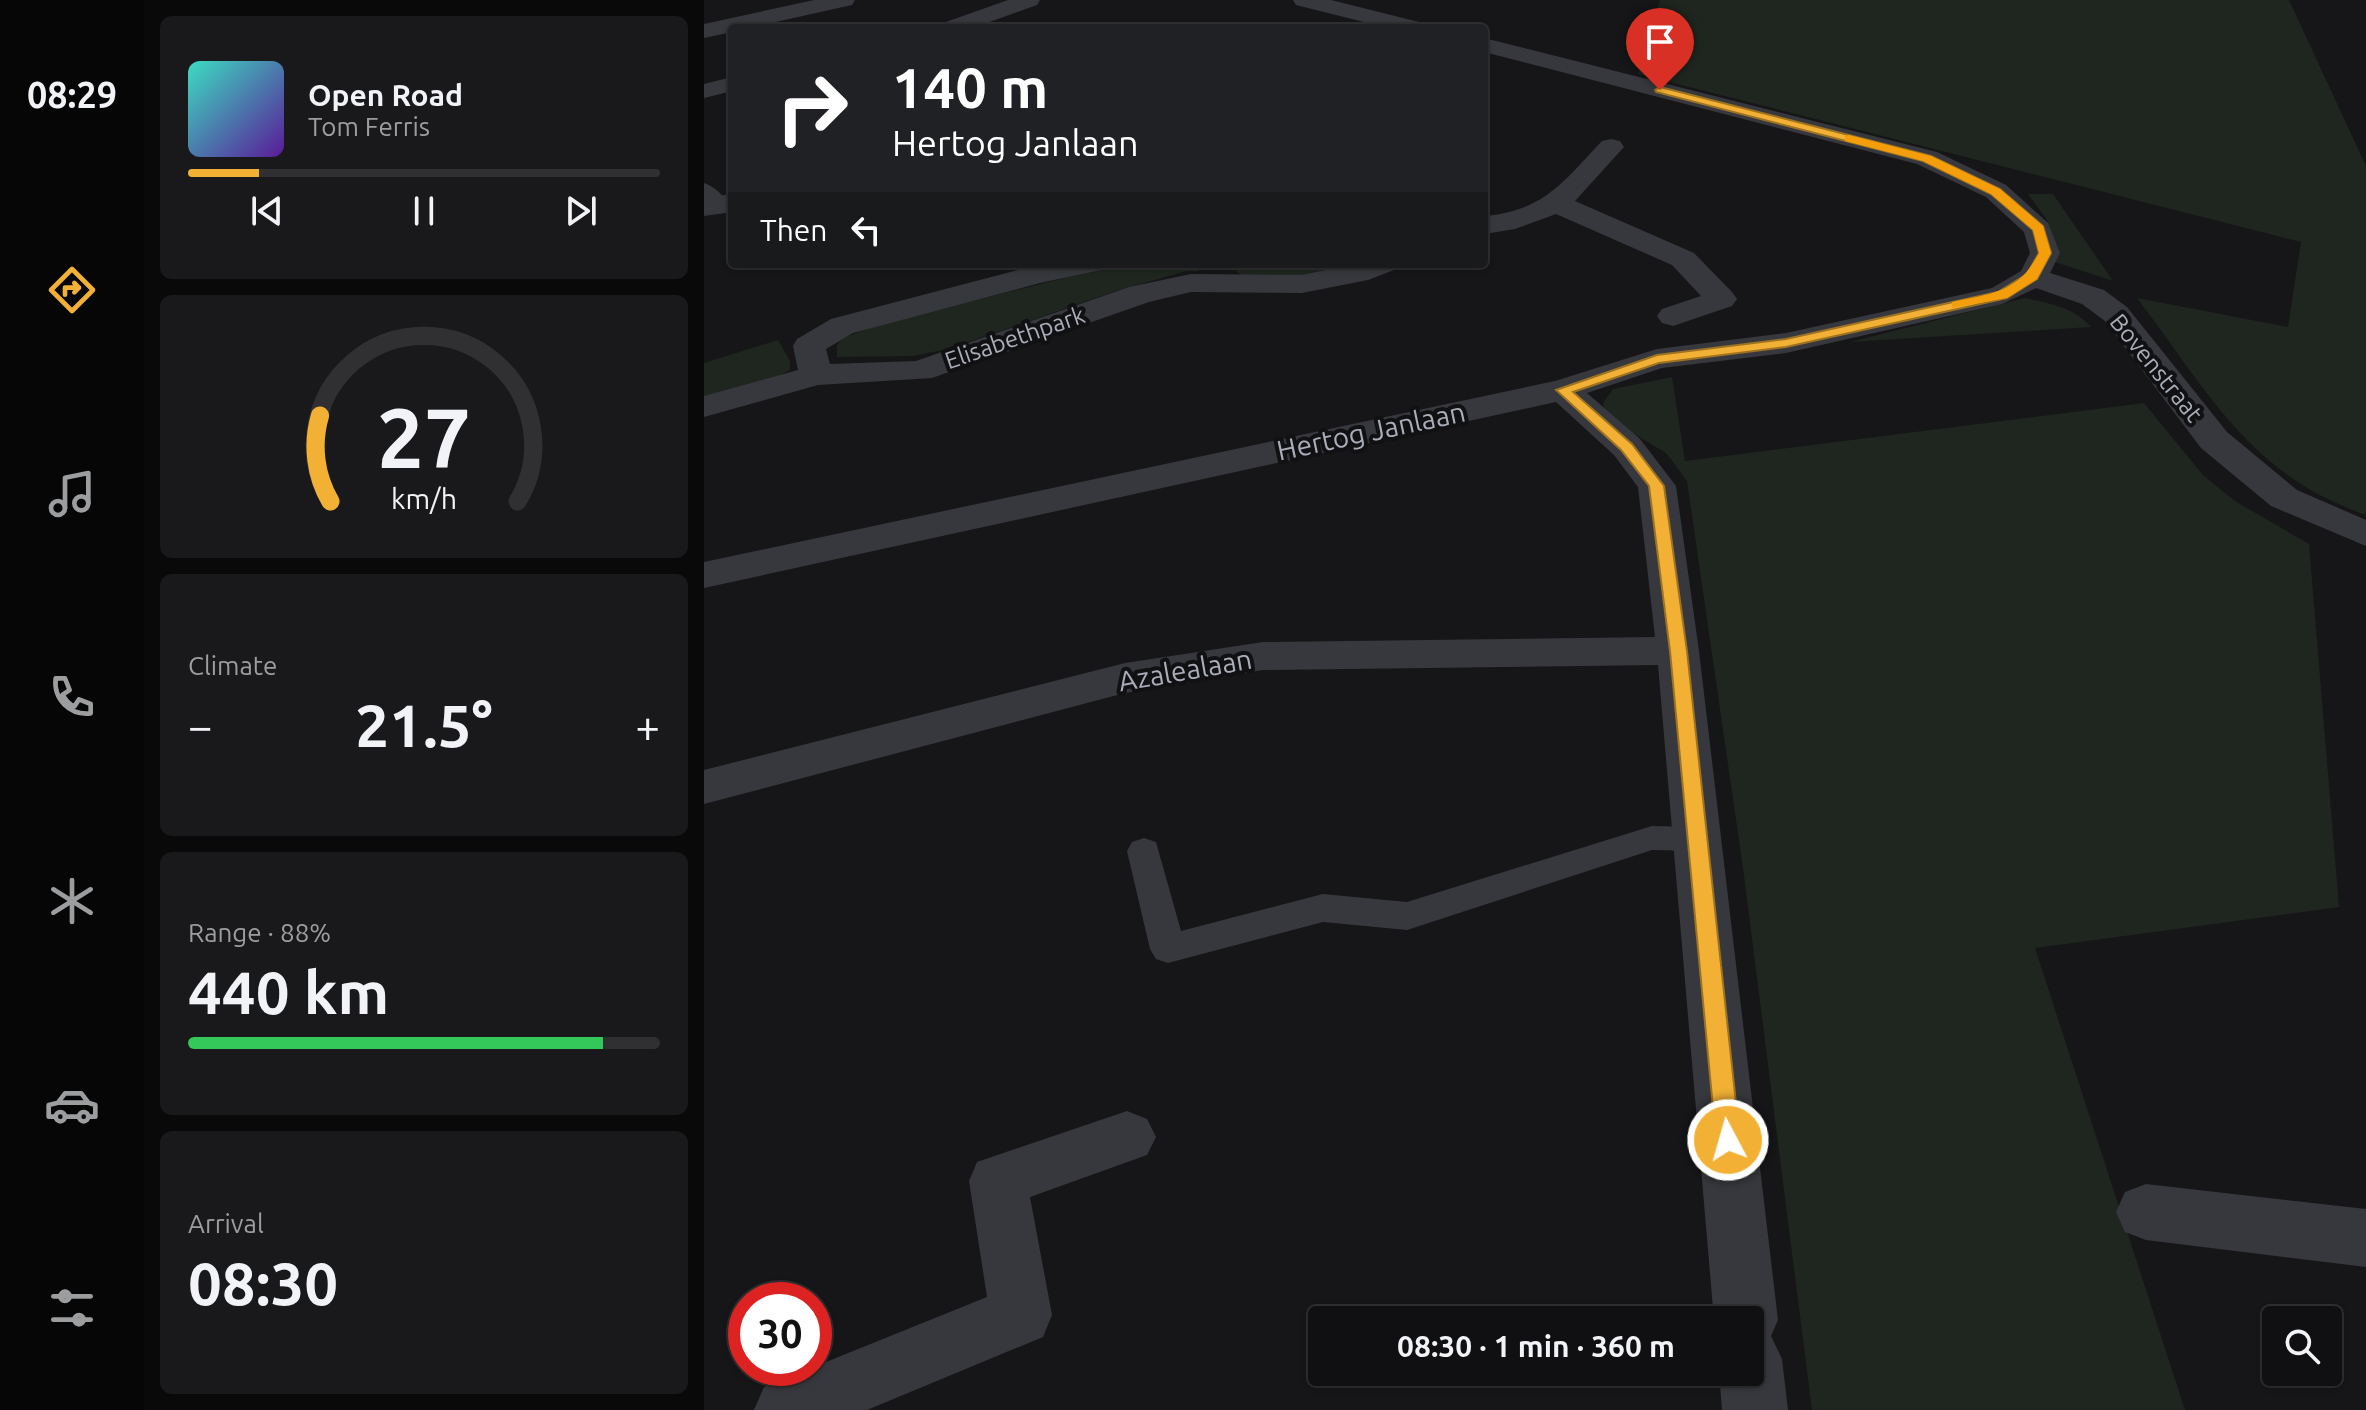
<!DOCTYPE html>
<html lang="en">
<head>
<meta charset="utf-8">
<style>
  body { margin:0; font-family:Ubuntu,sans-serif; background:#19191b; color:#f1f3f6; height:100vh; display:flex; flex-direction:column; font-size:30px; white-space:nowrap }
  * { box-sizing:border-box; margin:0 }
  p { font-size:26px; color:#9c9d9f }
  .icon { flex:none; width:44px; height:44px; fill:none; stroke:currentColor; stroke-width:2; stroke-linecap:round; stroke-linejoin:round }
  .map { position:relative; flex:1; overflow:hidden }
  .details { display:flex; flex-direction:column; gap:16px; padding:16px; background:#09090a; width:560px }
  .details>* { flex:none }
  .hud { position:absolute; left:24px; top:24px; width:760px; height:244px; border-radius:8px; box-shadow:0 2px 6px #0004,0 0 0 2px #303032; background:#202124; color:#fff; overflow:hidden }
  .tools { position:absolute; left:1558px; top:1306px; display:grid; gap:16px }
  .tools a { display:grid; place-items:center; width:80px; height:80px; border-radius:8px; background:#101012; box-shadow:0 2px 6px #0004,0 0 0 2px #303032; font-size:40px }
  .speed { position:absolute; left:24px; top:1282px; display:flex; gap:16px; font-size:40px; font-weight:700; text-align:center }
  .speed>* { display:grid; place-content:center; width:104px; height:104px; border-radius:50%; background:#101012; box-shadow:0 2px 6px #0004,0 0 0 2px #303032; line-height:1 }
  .speed .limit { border:12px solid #d22; background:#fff; color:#111 }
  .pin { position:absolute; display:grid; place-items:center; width:68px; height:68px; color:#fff; margin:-82px -34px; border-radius:50% 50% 50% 0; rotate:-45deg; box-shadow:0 0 8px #0007 }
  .pin .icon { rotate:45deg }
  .me { position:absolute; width:88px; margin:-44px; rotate:354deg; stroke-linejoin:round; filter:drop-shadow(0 0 6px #0008) }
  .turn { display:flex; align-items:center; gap:28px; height:168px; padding:0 32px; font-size:36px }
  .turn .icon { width:104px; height:104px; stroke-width:2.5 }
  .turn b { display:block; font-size:56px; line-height:68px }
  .then { display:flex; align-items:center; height:76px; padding:0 32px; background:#0003; gap:16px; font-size:30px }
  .big { font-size:60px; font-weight:700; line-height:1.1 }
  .details .card { flex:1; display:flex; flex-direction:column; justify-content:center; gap:12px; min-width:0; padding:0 28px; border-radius:12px; background:#19191b }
  .details .dial { align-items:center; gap:0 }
  .dial svg { height:208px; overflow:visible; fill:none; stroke:#303032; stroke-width:7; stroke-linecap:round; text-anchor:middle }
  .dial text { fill:#f1f3f6; stroke:none }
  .song { display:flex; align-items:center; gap:24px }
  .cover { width:96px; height:96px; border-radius:12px; background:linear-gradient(135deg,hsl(170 70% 55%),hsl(270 70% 35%)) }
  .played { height:8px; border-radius:4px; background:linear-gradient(90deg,#f2b134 15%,#303032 15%) }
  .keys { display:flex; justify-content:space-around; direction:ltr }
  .heat { display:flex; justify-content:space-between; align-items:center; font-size:44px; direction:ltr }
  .charge { height:12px; border-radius:6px; background:linear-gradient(90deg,#34c759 88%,#303032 0) }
  .trip { position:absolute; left:604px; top:1306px; width:456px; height:80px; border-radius:8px; background:#101012; box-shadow:0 2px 6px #0004,0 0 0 2px #303032; font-weight:700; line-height:80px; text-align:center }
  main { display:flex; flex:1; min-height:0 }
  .menu { display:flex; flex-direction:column; width:144px; justify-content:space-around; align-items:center; background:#060607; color:#9c9d9f }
  .menu .icon { width:56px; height:56px }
  .menu .active { color:#f2b134 }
  .menu b { font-size:36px; color:#f1f3f6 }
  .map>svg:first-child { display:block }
  .green { fill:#1e261f }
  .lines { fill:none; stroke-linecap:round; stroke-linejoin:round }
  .lane { fill:#37383d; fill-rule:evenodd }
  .street { fill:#37383d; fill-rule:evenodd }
  .route { fill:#f2b134; stroke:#9d7322; stroke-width:2 }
  .slow { fill:#f59e0b }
  .labels { text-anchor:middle; stroke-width:8; stroke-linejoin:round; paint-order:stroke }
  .far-street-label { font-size:24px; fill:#a8adb8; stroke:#111113 }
  .street-label { font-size:28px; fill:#a8adb8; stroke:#111113 }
</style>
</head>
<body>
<main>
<nav class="menu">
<b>08:29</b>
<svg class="icon active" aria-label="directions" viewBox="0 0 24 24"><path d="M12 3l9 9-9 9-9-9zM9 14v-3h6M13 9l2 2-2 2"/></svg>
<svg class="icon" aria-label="music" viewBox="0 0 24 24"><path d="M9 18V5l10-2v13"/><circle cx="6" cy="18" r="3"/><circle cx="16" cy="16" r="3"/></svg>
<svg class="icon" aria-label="phone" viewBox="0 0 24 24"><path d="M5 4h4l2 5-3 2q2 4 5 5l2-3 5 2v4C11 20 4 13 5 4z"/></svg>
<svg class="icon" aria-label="climate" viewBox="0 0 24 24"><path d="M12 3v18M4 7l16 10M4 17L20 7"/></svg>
<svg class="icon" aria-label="car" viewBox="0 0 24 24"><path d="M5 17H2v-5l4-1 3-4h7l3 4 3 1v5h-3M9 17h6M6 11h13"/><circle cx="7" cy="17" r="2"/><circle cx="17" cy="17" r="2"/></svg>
<svg class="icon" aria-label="filters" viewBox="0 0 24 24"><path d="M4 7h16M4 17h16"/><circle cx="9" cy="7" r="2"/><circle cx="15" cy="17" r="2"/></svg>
</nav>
<section class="details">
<div class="card">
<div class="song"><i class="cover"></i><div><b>Open Road</b><p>Tom Ferris</p></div></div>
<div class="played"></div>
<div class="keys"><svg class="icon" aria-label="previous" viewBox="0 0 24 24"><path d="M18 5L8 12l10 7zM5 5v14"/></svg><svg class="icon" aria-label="pause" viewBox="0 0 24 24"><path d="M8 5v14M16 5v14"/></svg><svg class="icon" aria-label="next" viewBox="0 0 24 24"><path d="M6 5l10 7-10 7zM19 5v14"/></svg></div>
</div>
<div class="card dial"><svg viewBox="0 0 100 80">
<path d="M14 69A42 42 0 1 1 86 69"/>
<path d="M14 69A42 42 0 0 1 10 36" stroke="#f2b134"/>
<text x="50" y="56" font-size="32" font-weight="700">27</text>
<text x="50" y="72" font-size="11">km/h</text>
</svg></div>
<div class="card"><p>Climate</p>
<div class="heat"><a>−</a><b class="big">21.5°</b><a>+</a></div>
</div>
<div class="card"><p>Range · 88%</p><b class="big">440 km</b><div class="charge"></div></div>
<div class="card"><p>Arrival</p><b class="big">08:30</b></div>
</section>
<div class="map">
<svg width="1662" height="1410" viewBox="0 0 1662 1410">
  <rect width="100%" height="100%" fill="#161618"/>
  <path class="green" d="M 956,0 L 1585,0 L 1662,166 L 1662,515 C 1545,475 1503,390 1433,298 L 1584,327 L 1597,242 L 934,74 Z
    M 1324,194 L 1349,194 L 1409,281 L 1351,262 L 1343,220 Z
    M 417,264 L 495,264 L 494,271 L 483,271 L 415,290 L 244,349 L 209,356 L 133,357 L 133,345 L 139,338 L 174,325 Z
    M 525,264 L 655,264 L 602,275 L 537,275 Z
    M 1321,298 C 1347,304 1369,307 1387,327 L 1146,342 Z
    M 74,340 L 86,361 L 86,370 L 68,379 L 0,397 L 0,363 Z
    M 968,377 L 981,461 L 1440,403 L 1499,475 L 1531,501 L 1605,544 L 1635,907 L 1331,948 L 1481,1410 L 1108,1410 L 1039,868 L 983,481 L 962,453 L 902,417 L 899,403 L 909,389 Z"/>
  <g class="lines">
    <path class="lane" d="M 0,183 C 10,186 20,196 26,205 L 23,209 L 9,209 L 0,200 Z
      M 948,826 L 993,827 L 1005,830 L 1009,839 L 1005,848 L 993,851 L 948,850 L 703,930 L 619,922 L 464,963 L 452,959 L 446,949 L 423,851 L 428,842 L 440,838 L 452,842 L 477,931 L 619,894 L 703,902 Z"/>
    <path class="street" d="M 110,0 L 151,0 L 148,5 L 44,28 L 28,28 L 28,32 L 0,38 L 0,24 Z
      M 304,0 L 336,0 L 333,5 L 269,28 L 236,28 L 239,23 Z
      M 589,0 L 627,0 L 719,23 L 722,28 L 684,28 L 592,5 Z
      M 780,38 L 1233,152 L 1302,185 L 1344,223 L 1356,253 L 1346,273 L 1400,290 L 1423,307 L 1523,432 L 1593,490 L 1662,520 L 1662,546 L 1567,506 L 1497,448 L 1401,321 L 1378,304 L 1332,288 L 1298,304 L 1082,353 L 958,368 L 883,393 L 936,439 L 972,486 L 995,651 L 1074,1320 L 1067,1336 L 1078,1359 L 1084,1410 L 1018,1410 L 1015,1372 L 1046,1372 L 1046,1320 L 1010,1320 L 954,665 L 559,670 L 421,693 L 0,804 L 0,770 L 421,663 L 559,642 L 951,637 L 934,487 L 910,455 L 852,402 L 0,588 L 0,562 L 851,381 L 953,349 L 1082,333 L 1288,288 L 1317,271 L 1326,253 L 1320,232 L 1282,197 L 1213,164 L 780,52 Z
      M 28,77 L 28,91 L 0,98 L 0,84 Z
      M 907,139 L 916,141 L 920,147 L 871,201 L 990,253 L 1028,292 L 1033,299 L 1028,306 L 969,326 L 958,323 L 953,316 L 958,309 L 997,296 L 968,265 L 852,214 L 811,229 L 780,234 L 780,216 C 840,211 859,182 898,141 Z
      M 28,194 L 28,212 L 0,216 L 0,198 Z
      M 401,264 L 397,270 L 336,283 L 149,333 L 122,349 L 126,364 L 212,361 L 425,287 L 487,274 L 598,275 L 651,264 L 694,264 L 690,270 L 664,280 L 598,293 L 487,292 L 445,302 L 228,378 L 114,385 L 0,417 L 0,396 L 94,370 L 89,346 L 93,339 L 127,319 L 322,268 L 337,264 Z
      M 423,1111 L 443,1119 L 452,1137 L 443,1155 L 326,1197 L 348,1315 L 339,1337 L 163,1410 L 50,1410 L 60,1387 L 283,1297 L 265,1181 L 273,1162 Z
      M 1442,1184 L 1662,1209 L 1662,1267 L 1442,1240 L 1421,1232 L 1412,1212 L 1421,1192 Z"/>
  </g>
  <path class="route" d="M 956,87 L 1227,156 L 1296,189 L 1339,226 L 1347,253 L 1333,279 L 1303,298 L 1082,347 L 955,363 L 869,392 L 928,444 L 960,486 L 983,651 L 1036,1140 L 1032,1147 L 1024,1151 L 1015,1147 L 1012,1140 L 966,651 L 945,486 L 917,450 L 852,390 L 953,355 L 1082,339 L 1294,292 L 1323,274 L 1335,253 L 1329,230 L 1287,194 L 1219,161 L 952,92 L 951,90 Z"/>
  <path class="slow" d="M 1145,135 L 1227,156 L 1296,189 L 1339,226 L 1347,253 L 1333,279 L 1303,298 L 1248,308 L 1248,302 C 1289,293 1314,293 1335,253 L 1329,230 L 1287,194 L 1219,161 L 1141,141 L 1141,136 Z"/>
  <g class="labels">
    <g class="far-street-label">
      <text transform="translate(311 338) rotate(-19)" y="8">Elisabethpark</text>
      <text transform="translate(1452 368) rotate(51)" y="8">Bovenstraat</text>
    </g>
    <g class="street-label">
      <text transform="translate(667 431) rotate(-12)" y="10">Hertog Janlaan</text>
      <text transform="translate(481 670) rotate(-10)" y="10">Azalealaan</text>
    </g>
  </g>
</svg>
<div class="tools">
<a><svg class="icon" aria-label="search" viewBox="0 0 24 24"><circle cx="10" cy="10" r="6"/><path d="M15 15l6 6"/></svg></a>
</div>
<div class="speed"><div class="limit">30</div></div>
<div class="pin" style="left:956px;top:90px;background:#d93025"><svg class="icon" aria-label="arrive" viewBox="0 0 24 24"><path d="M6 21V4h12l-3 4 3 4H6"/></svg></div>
<svg class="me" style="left:1024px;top:1140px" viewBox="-20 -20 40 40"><circle r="17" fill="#f2b134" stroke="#fff" stroke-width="3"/><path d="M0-11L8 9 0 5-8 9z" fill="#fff"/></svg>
<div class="trip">08:30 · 1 min · 360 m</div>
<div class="hud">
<div class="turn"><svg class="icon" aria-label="right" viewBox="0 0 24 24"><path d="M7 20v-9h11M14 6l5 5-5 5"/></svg><div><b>140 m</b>Hertog Janlaan</div></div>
<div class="then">Then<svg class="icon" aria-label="left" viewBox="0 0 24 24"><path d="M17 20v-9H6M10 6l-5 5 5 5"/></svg></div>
</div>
</div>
</main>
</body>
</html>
